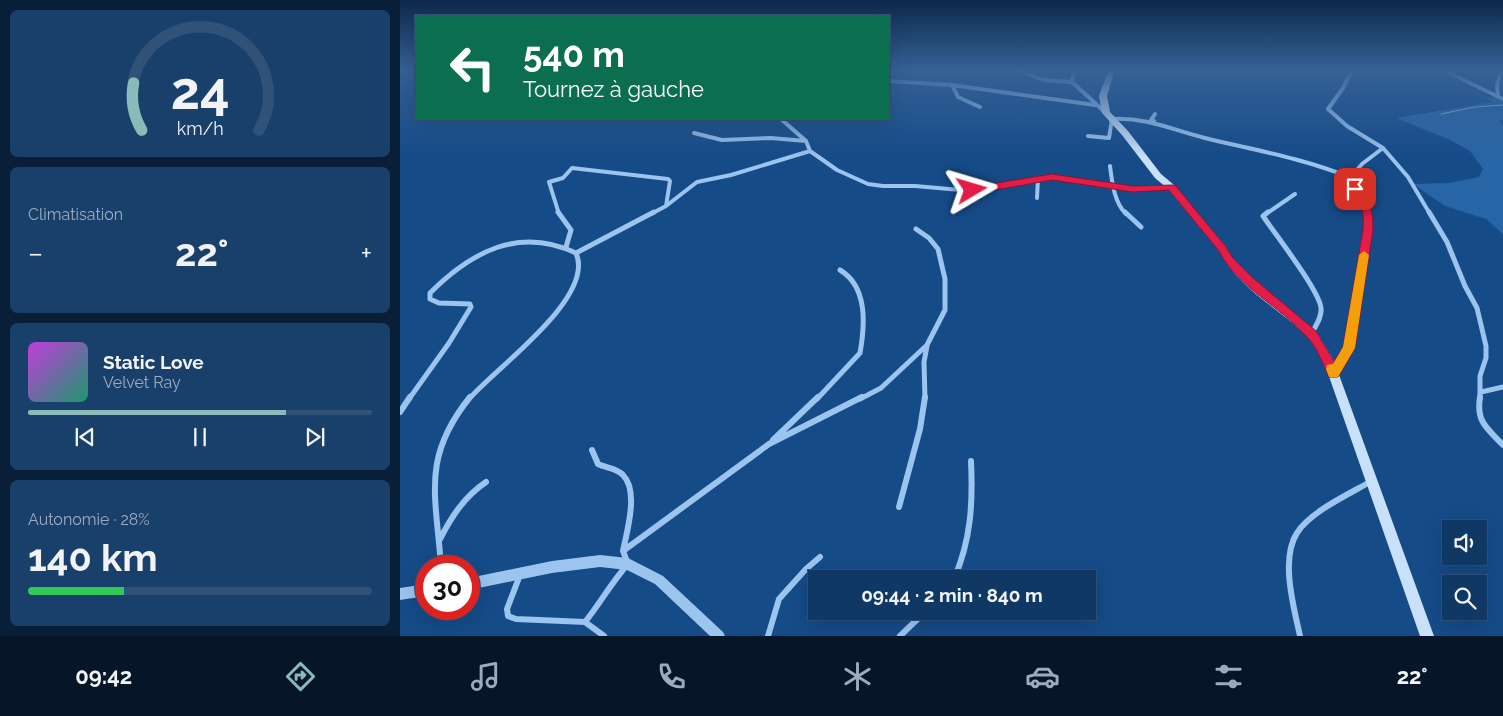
<!DOCTYPE html>
<html lang="fr">
<head>
<meta charset="utf-8">
<style>
  body { margin:0; font-family:Raleway,sans-serif; background:#193f6b; color:#f1f3f6; height:100vh; display:flex; flex-direction:column; font-size:19px; white-space:nowrap }
  * { box-sizing:border-box; margin:0 }
  p { font-size:16px; color:#9cacbf }
  .icon { flex:none; width:28px; height:28px; fill:none; stroke:currentColor; stroke-width:2; stroke-linecap:round; stroke-linejoin:round }
  .map { position:relative; flex:1; overflow:hidden }
  .panel { display:flex; flex-direction:column; gap:10px; padding:10px; background:#091f38; width:400px }
  .panel>* { flex:none }
  .guide { position:absolute; left:15px; top:15px; width:475px; height:105px; border-radius:0px; box-shadow:0 5px 20px #0002,0 0 0 1px #305279; background:#0b6e4f; color:#fff; overflow:hidden }
  .fabs { position:absolute; left:1042px; top:520px; display:grid; gap:10px }
  .fabs a { display:grid; place-items:center; width:45px; height:45px; border-radius:0px; background:#103865; box-shadow:0 5px 20px #0002,0 0 0 1px #305279; font-size:25px }
  .speed { position:absolute; left:15px; top:555px; display:flex; gap:10px; font-size:25px; font-weight:700; text-align:center }
  .speed>* { display:grid; place-content:center; width:65px; height:65px; border-radius:50%; background:#103865; box-shadow:0 5px 20px #0002,0 0 0 1px #305279; line-height:1 }
  .speed .limit { border:8px solid #d22; background:#fff; color:#111 }
  .pin { position:absolute; display:grid; place-items:center; width:42px; height:42px; color:#fff; margin:-21px; border-radius:10px; box-shadow:0 2px 8px #0006 }
  .me { position:absolute; width:55px; margin:-28px; rotate:83deg; stroke-linejoin:round; filter:drop-shadow(0 0 4px #0008) }
  .turn { display:flex; align-items:center; gap:18px; height:105px; padding:0 25px; font-size:22px }
  .turn .icon { width:65px; height:65px; stroke-width:2.5 }
  .turn b { display:block; font-size:35px; line-height:42px }
  .big { font-size:38px; font-weight:700; line-height:1.1 }
  .panel .tile { flex:1; display:flex; flex-direction:column; justify-content:center; gap:8px; min-width:0; padding:0 18px; border-radius:8px; background:#193f6b }
  .panel .dial { align-items:center; gap:0 }
  .dial svg { height:130px; overflow:visible; fill:none; stroke:#305279; stroke-width:7; stroke-linecap:round; text-anchor:middle }
  .dial text { fill:#f1f3f6; stroke:none }
  .song { display:flex; align-items:center; gap:15px }
  .cover { width:60px; height:60px; border-radius:8px; background:linear-gradient(135deg,hsl(290 70% 55%),hsl(160 70% 35%)) }
  .played { height:5px; border-radius:2px; background:linear-gradient(90deg,#8bbbb9 75%,#305279 75%) }
  .keys { display:flex; justify-content:space-around; direction:ltr }
  .heat { display:flex; justify-content:space-between; align-items:center; font-size:28px; direction:ltr }
  .charge { height:8px; border-radius:4px; background:linear-gradient(90deg,#34c759 28%,#305279 0) }
  .trip { position:absolute; left:408px; top:570px; width:288px; height:50px; border-radius:0px; background:#103865; box-shadow:0 5px 20px #0002,0 0 0 1px #305279; font-weight:700; line-height:50px; text-align:center }
  .menu { display:flex; height:80px; justify-content:space-around; align-items:center; background:#061628; color:#9cacbf }
  .menu .icon { width:35px; height:35px }
  .menu .on { color:#8bbbb9 }
  .menu b { font-size:22px; color:#f1f3f6 }
  main { display:flex; flex:1; min-height:0 }
  .map>svg:first-child { display:block }
  .green { fill:#2865a6 }
  .lines { fill:none; stroke-linecap:round; stroke-linejoin:round }
  .stream { stroke:#8dbff1; stroke-width:1 }
  .minor-far2 { stroke:#9bc4ee; stroke-width:4 }
  .minor-far1 { stroke:#9bc4ee; stroke-width:5 }
  .minor { stroke:#9bc4ee; stroke-width:6 }
  .tertiary { fill:#9bc4ee; fill-rule:evenodd }
  .secondary { fill:#c8e0fa; fill-rule:evenodd }
  .route { fill:#e11d48; stroke:#92132f }
  .slow { fill:#f59e0b }
</style>
</head>
<body>
<main>
<section class="panel">
<div class="tile dial"><svg viewBox="0 0 100 80">
<path d="M14 69A42 42 0 1 1 86 69"/>
<path d="M14 69A42 42 0 0 1 9 40" stroke="#8bbbb9"/>
<text x="50" y="56" font-size="32" font-weight="700">24</text>
<text x="50" y="72" font-size="11">km/h</text>
</svg></div>
<div class="tile"><p>Climatisation</p>
<div class="heat"><a>−</a><b class="big">22°</b><a>+</a></div>
</div>
<div class="tile">
<div class="song"><i class="cover"></i><div><b>Static Love</b><p>Velvet Ray</p></div></div>
<div class="played"></div>
<div class="keys"><svg class="icon" aria-label="previous" viewBox="0 0 24 24"><path d="M18 5L8 12l10 7zM5 5v14"/></svg><svg class="icon" aria-label="pause" viewBox="0 0 24 24"><path d="M8 5v14M16 5v14"/></svg><svg class="icon" aria-label="next" viewBox="0 0 24 24"><path d="M6 5l10 7-10 7zM19 5v14"/></svg></div>
</div>
<div class="tile"><p>Autonomie · 28%</p><b class="big">140 km</b><div class="charge"></div></div>
</section>
<div class="map">
<svg width="1103" height="636" viewBox="0 0 1103 636">
  <rect width="100%" height="100%" fill="#154b87"/>
  <path class="green" d="M 1098,97 L 1103,101 L 1103,120 L 1100,121 L 1103,126 L 1103,234 L 1086,219 L 1045,206 L 1013,184 L 1049,183 L 1079,177 L 1083,169 L 1070,151 L 1050,140 L 996,118 L 1092,102 L 1087,98 Z"/>
  <g class="lines">
    <path class="stream" d="M 1041,114 L 1075,107 L 1103,105"/>
    <path class="minor-far2" d="M 616,69 L 643,80 L 672,82
      M 674,69 L 672,82 L 706,113
      M 953,69 L 943,88 L 928,109 L 947,126 L 983,148 L 962,164 L 946,183 L 962,198 L 968,214
      M 489,81 L 552,85 L 695,105
      M 552,85 L 558,97 L 580,107
      M 1098,96 L 1097,85 L 1102,69
      M 381,119 L 406,141 L 410,151
      M 754,121 L 751,120 L 755,114
      M 294,133 L 322,140 L 371,138 L 406,141
      M 688,136 L 709,138 L 712,119 C 746,117 773,130 805,138 C 854,150 902,158 949,177
      M 983,148 L 1008,177 L 1030,214
      M 710,166 C 712,182 714,202 726,214
      M 637,198 L 638,178
      M 159,214 L 149,182 L 163,178 L 172,168 L 268,179 L 270,181 L 266,206
      M 251,214 L 266,206 L 297,182 L 331,175 L 410,151 L 437,170 L 468,184 L 483,186 L 515,186 L 572,191 L 652,177 L 733,189 L 771,187
      M 866,214 L 895,194"/>
    <path class="minor-far1" d="M 158,212 L 171,230 L 166,247
      M 725,212 L 741,227
      M 868,212 L 863,216 C 875,234 919,290 921,308 C 922,317 916,325 912,333
      M 1029,212 L 1047,242 L 1065,286 L 1077,308 L 1086,346 L 1086,358 L 1080,376 L 1080,399
      M 176,253 L 254,212
      M 934,373 L 949,347 L 968,230 L 968,212
      M 1081,392 L 1103,387
      M 9,399 L 49,343 L 71,307 L 70,304 L 39,303 L 30,299 L 30,293 C 71,252 119,226 176,253 C 196,298 94,369 69,399
      M 417,399 L 460,353 C 465,325 468,287 440,270
      M 460,399 L 481,388 L 527,345 L 545,310 L 545,279 L 538,249 L 529,238 L 516,229
      M 525,399 L 524,362 L 527,346"/>
    <path class="minor" d="M 1080,397 C 1076,422 1087,428 1103,445
      M 0,412 L 10,397
      M 373,440 L 418,397
      M 192,450 L 198,464 C 206,468 217,468 223,475 C 239,491 227,531 223,551
      M 499,507 L 520,429 L 525,397
      M 40,539 C 52,516 64,497 86,482
      M 41,566 C 36,495 21,458 70,397
      M 120,575 L 107,609 L 108,616 L 116,619 L 185,622 L 204,636
      M 554,579 C 571,540 573,503 571,461
      M 185,622 C 201,602 211,583 228,564 L 223,551 L 369,444 L 462,397
      M 368,636 L 379,599 L 406,569 L 420,557
      M 500,636 L 526,611
      M 900,636 C 894,608 880,559 897,533 C 910,512 949,494 970,482"/>
    <path class="tertiary" d="M 1037,69 L 1045,69 L 1103,97 L 1103,101 Z
      M 200,555 L 228,558 L 263,576 L 323,632 L 325,636 L 310,636 L 255,584 L 227,570 L 200,567 L 152,573 L 69,590 L 69,578 L 152,561 Z
      M 26,584 L 26,596 L 0,600 L 0,588 Z"/>
    <path class="secondary" d="M 709,69 L 715,69 L 707,96 L 710,112 L 728,131 L 761,174 L 774,185 L 826,247 L 832,258 L 852,279 L 916,331 L 934,361 L 1034,636 L 1020,636 L 925,365 C 920,356 915,343 907,336 C 880,309 835,286 819,250 L 768,189 L 755,178 L 722,135 L 702,113 L 699,96 Z"/>
  </g>
  <linearGradient id="sky" x2="0" y2="1"><stop stop-color="#0c294a"/><stop offset="0.44" stop-color="#356196"/><stop offset="1" stop-color="#356196" stop-opacity="0"/></linearGradient>
  <rect width="1103" height="158" fill="url(#sky)"/>
  <path class="route" d="M 652,174 L 733,186 L 775,185 L 826,247 L 832,257 L 853,278 L 916,331 L 934,362 L 943,347 L 963,230 C 964,209 963,206 951,189 L 952,187 L 959,187 C 971,201 973,211 973,230 L 955,348 L 938,377 L 929,377 C 923,364 917,347 907,337 C 880,306 838,288 819,251 L 769,190 L 733,192 L 652,180 L 572,194 L 568,190 L 572,187 Z"/>
  <path class="slow" d="M 964,251 L 969,255 L 955,348 L 938,377 L 929,377 L 926,369 L 927,365 L 933,364 L 943,347 L 959,255 Z"/>
</svg>
<div class="fabs">
<a><svg class="icon" aria-label="sound" viewBox="0 0 24 24"><path d="M4 9h4l5-4v14l-5-4H4zM17 9q2 3 0 6"/></svg></a>
<a><svg class="icon" aria-label="search" viewBox="0 0 24 24"><circle cx="10" cy="10" r="6"/><path d="M15 15l6 6"/></svg></a>
</div>
<div class="speed"><div class="limit">30</div></div>
<div class="pin" style="left:955px;top:189px;background:#d93025"><svg class="icon" aria-label="arrive" viewBox="0 0 24 24"><path d="M6 21V4h12l-3 4 3 4H6"/></svg></div>
<svg class="me" style="left:572px;top:190px" viewBox="-20 -20 40 40"><path d="M0-17L14 15 0 8-14 15z" fill="#e11d48" stroke="#fff" stroke-width="4"/></svg>
<div class="trip">09:44 · 2 min · 840 m</div>
<div class="guide">
<div class="turn"><svg class="icon" aria-label="left" viewBox="0 0 24 24"><path d="M17 20v-9H6M10 6l-5 5 5 5"/></svg><div><b>540 m</b>Tournez à gauche</div></div>
</div>
</div>
</main>
<nav class="menu">
<b>09:42</b>
<svg class="icon on" aria-label="directions" viewBox="0 0 24 24"><path d="M12 3l9 9-9 9-9-9zM9 14v-3h6M13 9l2 2-2 2"/></svg>
<svg class="icon" aria-label="music" viewBox="0 0 24 24"><path d="M9 18V5l10-2v13"/><circle cx="6" cy="18" r="3"/><circle cx="16" cy="16" r="3"/></svg>
<svg class="icon" aria-label="phone" viewBox="0 0 24 24"><path d="M5 4h4l2 5-3 2q2 4 5 5l2-3 5 2v4C11 20 4 13 5 4z"/></svg>
<svg class="icon" aria-label="climate" viewBox="0 0 24 24"><path d="M12 3v18M4 7l16 10M4 17L20 7"/></svg>
<svg class="icon" aria-label="car" viewBox="0 0 24 24"><path d="M5 17H2v-5l4-1 3-4h7l3 4 3 1v5h-3M9 17h6M6 11h13"/><circle cx="7" cy="17" r="2"/><circle cx="17" cy="17" r="2"/></svg>
<svg class="icon" aria-label="filters" viewBox="0 0 24 24"><path d="M4 7h16M4 17h16"/><circle cx="9" cy="7" r="2"/><circle cx="15" cy="17" r="2"/></svg>
<b>22°</b>
</nav>
</body>
</html>
